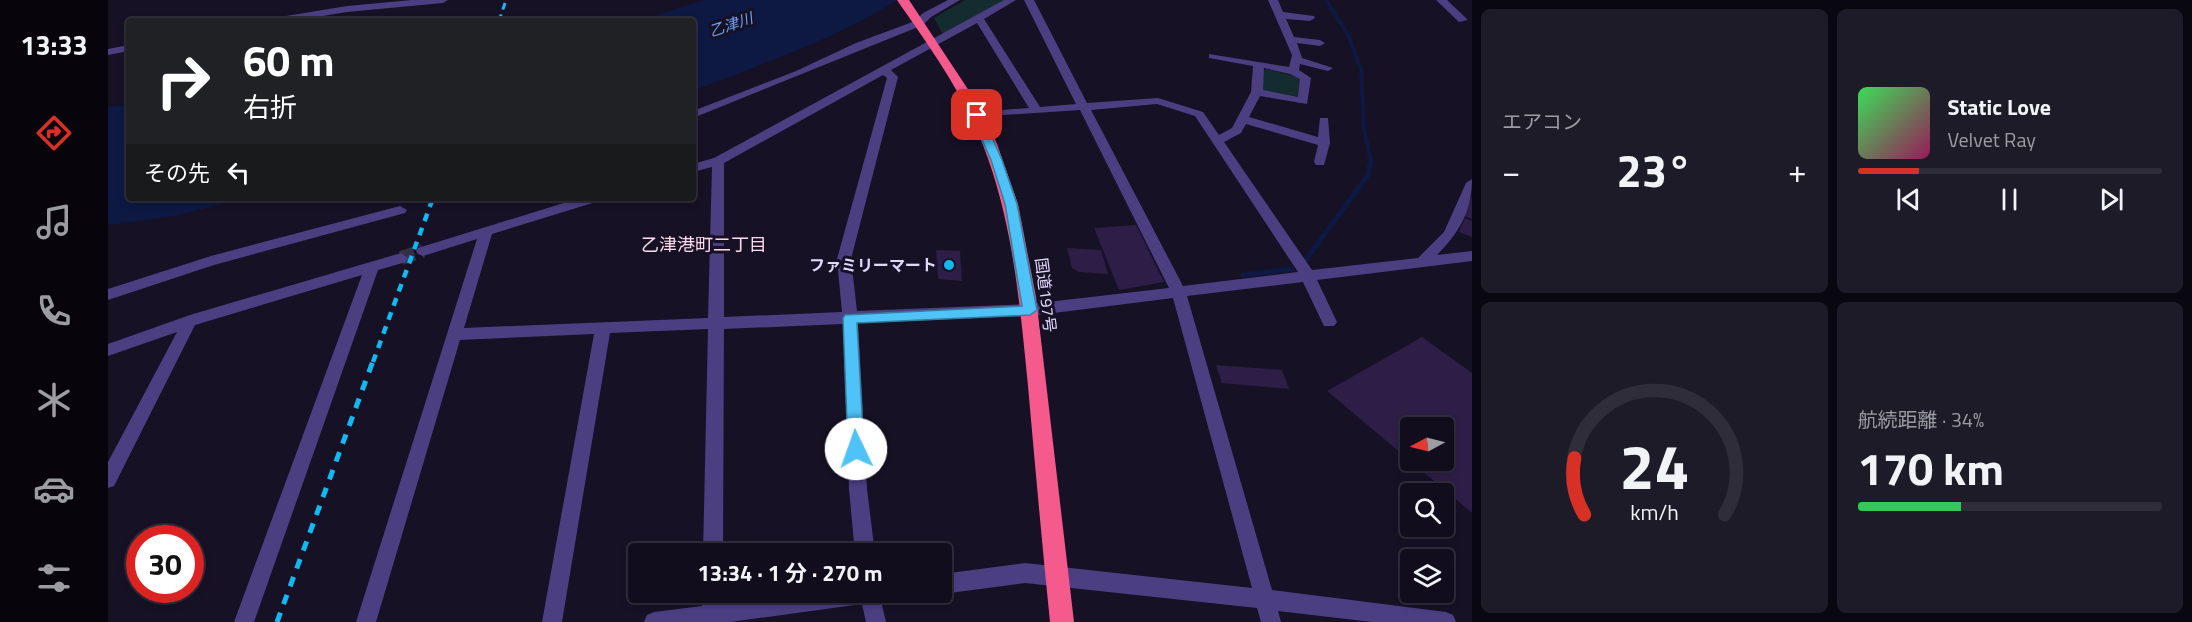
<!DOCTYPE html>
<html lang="ja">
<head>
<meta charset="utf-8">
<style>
  body { margin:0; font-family:"Titillium Web","Noto Sans JP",sans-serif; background:#1e1b29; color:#f1f3f6; height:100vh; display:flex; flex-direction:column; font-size:22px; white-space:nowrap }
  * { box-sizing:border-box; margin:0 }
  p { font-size:20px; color:#9c9ca3 }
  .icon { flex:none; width:33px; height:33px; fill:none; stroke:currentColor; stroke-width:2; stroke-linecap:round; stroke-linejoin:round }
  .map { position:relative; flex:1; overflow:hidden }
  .drawer { display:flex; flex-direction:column; gap:9px; padding:9px; background:#09070f; width:720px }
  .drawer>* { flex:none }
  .banner { position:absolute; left:18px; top:18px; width:570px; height:183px; border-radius:6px; box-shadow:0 3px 9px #0003,0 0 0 2px #302d3b; background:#202124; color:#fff; overflow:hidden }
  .needle { width:39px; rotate:263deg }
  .buttons { position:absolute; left:1292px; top:417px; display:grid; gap:12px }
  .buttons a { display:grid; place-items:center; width:54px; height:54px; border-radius:6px; background:#110d1c; box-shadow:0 3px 9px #0003,0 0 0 2px #302d3b; font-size:30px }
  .speed { position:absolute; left:18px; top:525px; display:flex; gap:12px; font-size:30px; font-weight:700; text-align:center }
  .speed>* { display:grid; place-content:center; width:78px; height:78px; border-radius:50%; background:#110d1c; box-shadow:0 3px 9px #0003,0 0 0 2px #302d3b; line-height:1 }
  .speed .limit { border:9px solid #d22; background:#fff; color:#111 }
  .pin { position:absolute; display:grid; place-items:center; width:51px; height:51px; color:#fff; margin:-26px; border-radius:12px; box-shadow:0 3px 9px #0006 }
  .me { position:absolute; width:66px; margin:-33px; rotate:357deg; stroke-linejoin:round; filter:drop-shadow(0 0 4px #0008) }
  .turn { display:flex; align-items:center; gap:21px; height:126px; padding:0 18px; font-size:27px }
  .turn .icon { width:78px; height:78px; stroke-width:2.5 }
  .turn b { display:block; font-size:42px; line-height:51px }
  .then { display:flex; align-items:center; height:57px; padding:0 18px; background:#0003; gap:12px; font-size:22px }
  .big { font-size:45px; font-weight:700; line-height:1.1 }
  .drawer .widget { flex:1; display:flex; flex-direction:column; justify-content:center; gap:9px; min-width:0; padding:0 21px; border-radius:9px; background:#1e1b29 }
  .drawer .dial { align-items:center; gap:0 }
  .dial svg { height:156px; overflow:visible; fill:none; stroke:#302d3b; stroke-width:7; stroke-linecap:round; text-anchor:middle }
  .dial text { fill:#f1f3f6; stroke:none }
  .song { display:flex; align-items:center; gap:18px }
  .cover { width:72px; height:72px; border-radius:9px; background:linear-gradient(135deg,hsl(130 70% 55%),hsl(330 70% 35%)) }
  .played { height:6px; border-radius:3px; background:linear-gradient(90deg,#d93025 20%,#302d3b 20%) }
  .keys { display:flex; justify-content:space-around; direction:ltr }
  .heat { display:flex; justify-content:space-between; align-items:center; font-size:33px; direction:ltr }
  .charge { height:9px; border-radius:4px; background:linear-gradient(90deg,#34c759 34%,#302d3b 0) }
  .drawer .tiles { flex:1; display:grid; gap:9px; grid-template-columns:repeat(2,1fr) }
  .trip { position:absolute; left:520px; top:543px; width:324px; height:60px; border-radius:6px; background:#110d1c; box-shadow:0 3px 9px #0003,0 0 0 2px #302d3b; font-weight:700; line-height:60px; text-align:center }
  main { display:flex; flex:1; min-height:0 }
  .dock { display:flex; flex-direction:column; width:108px; justify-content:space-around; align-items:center; background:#07050b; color:#9c9ca3 }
  .dock .icon { width:42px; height:42px }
  .dock .selected { color:#d93025 }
  .dock b { font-size:27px; color:#f1f3f6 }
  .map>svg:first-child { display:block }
  .green { fill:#142c2f }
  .water { fill:#0d1942 }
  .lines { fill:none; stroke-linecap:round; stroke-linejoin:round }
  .stream-far1 { stroke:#0d1942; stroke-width:4 }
  .stream { stroke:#0d1942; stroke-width:5 }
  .building { fill:#2c1e46; fill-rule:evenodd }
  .minor-tunnel { stroke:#352f46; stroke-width:14; stroke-dasharray:14 7; stroke-linecap:butt }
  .minor { fill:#4b3f82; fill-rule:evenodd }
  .highway { fill:#f55a8d; fill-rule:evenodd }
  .rail-far2 { stroke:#10b9f1; stroke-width:3; stroke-dasharray:7 5; stroke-linecap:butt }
  .rail-far1 { stroke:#10b9f1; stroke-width:4.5; stroke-dasharray:8 7; stroke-linecap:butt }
  .rail { stroke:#10b9f1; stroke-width:5; stroke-dasharray:10 9; stroke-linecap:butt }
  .route { fill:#4fc3f7; stroke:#337fa1; stroke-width:1.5 }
  .poi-dot { fill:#10b9f1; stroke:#171126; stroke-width:2 }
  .labels { text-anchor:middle; stroke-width:6; stroke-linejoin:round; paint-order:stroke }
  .far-water-label { font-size:15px; font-style:italic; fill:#6ca2f6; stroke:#171126 }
  .poi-label { font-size:16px; font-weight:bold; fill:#e1d8fd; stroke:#171126; text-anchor:end }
  .street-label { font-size:16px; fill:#e1d8fd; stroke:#171126 }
  .neighbourhood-label { font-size:18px; fill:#fddaeb; stroke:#171126 }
</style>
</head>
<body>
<main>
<nav class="dock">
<b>13:33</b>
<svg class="icon selected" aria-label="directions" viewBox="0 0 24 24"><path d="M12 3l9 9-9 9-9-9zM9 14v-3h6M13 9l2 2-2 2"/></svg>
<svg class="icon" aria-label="music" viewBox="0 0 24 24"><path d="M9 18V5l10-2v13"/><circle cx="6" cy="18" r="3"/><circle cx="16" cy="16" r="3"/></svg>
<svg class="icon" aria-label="phone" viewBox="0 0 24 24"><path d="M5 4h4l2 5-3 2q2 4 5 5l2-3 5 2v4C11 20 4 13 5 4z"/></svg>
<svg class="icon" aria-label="climate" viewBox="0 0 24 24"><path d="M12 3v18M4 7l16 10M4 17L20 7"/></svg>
<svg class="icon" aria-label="car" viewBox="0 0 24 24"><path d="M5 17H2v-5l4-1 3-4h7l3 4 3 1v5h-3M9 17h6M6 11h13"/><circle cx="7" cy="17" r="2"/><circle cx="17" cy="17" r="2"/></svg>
<svg class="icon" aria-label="filters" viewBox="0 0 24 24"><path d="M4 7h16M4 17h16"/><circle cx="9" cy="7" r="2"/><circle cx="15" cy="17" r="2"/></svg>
</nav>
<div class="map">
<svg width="1364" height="622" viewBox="0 0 1364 622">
  <rect width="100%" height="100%" fill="#171126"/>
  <path class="green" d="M 857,0 L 902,0 L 836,36 L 826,18 Z
    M 1159,69 L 1193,78 L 1191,97 L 1158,92 L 1154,89 L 1156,70 Z"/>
  <path class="water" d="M 596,0 L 789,0 C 730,38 651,65 585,91 L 585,21 L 531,21 Z
    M 21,105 L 21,198 L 136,198 L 67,216 L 0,225 L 0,107 Z"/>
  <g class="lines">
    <path class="stream-far1" d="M 1218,0 L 1240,35 L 1253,69 L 1256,129 L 1262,157"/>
    <path class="stream" d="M 1197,261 L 1260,175 L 1263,159
      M 1135,275 L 1184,269"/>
  </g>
  <path class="building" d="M 1364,195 L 1364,219 L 1356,216 Z
    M 1357,218 L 1364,221 L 1364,237 L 1351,232 Z
    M 1028,225 L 1056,282 L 1011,290 L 986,228 Z
    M 959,248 L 993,250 L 1000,274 L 971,272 L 964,268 Z
    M 828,250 L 852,251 L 854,281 L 830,279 Z
    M 1314,337 L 1364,373 L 1364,513 L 1219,391 ZM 1302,428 L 1335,428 L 1335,460 L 1302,460 Z
    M 1108,365 L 1174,370 L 1181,389 L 1114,383 Z"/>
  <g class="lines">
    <path class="minor-tunnel" d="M 293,258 L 315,251"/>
    <path class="minor" d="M 304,0 L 340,0 L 335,3 L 239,12 L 184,21 L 161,21 L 166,18 L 239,6 Z
      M 840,0 L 852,0 L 823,17 L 815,25 L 585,118 L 585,111 L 688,71 L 748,43 L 807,21 L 815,13 Z
      M 896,0 L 908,0 L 876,19 L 932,107 L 968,104 L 916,0 L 926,0 L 979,103 L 1050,98 L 1095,112 L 1111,135 L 1124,128 L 1143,92 L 1145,66 L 1101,58 L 1101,54 L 1181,67 L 1184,55 L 1160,0 L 1170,0 L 1175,12 L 1206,16 L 1207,18 L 1202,21 L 1178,19 L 1186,37 L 1212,40 L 1217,43 L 1212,46 L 1189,43 L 1194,58 L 1225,68 L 1220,71 L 1192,64 L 1191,70 L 1203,78 L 1199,104 L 1152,96 L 1141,117 L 1210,137 L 1212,118 L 1220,118 L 1222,143 L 1216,165 L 1208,165 L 1206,162 L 1210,145 L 1138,124 L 1133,133 L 1116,142 L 1204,270 L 1310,258 L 1336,232 L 1358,183 L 1364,179 C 1364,211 1351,233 1329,255 L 1364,251 L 1364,261 L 1209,280 L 1229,322 L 1226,326 L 1216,326 L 1195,282 L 1079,296 L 1164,590 L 1338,612 L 1345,615 L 1348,622 L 1264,622 L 1170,611 L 1173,622 L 1153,622 L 1149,608 L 917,583 L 834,594 L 831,592 L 834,592 L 834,574 L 917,563 L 1144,588 L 1065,298 L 922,316 L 750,323 L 759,489 L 767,554 L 747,554 L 741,489 L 735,324 L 616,329 L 615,554 L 595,554 L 600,329 L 502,333 L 454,622 L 434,622 L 486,334 L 352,340 L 268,622 L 248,622 L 369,239 L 315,256 L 310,254 L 308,251 L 310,248 L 472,198 L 493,198 L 491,201 L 384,234 L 356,328 L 600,318 L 604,167 L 585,172 L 585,164 L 606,158 ZM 869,23 L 921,108 L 869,112 L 865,113 L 865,117 L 972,110 L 1061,288 L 922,304 L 749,311 L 743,259 L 790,77 L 783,70 ZM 1156,68 L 1182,74 L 1192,79 L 1190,97 L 1155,90 ZM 775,75 L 779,78 L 729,259 L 734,312 L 616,317 L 616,163 ZM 1049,104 L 1087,116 L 1190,272 L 1075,286 L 983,110 Z
      M 1328,0 L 1339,0 L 1360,20 L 1351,22 Z
      M 21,45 L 21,51 L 0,55 L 0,49 Z
      M 292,206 L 299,210 L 297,213 L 106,265 L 0,300 L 0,289 L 103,256 Z
      M 293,253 L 300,258 L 298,262 L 270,270 L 146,622 L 126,622 L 254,275 L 87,325 L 6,486 L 0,488 L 0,462 L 69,332 L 0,356 L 0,344 L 82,315 Z
      M 594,592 L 614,592 L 614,603 L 693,592 L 782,592 L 779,599 L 773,601 L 778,622 L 758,622 L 754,604 L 622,622 L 536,622 L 539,615 L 546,612 L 594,606 Z"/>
    <path class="highway" d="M 789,0 L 801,0 L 871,106 L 889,144 L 910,204 L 928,297 L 966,622 L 942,622 C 934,543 927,465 920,386 C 912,305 905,222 875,145 C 855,93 821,46 789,0 Z"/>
    <path class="rail-far2" d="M 391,21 L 398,0"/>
    <path class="rail-far1" d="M 265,362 L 325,198"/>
    <path class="rail" d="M 169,622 L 265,361"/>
  </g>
  <path class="route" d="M 869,112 L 874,115 L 894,160 L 909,204 L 929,310 L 922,315 L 749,323 L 756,449 L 754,454 L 748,456 L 742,454 L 740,449 L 735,318 L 737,315 L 914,306 L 897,204 L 883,160 L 863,115 Z"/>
  <circle class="poi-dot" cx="841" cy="265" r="6"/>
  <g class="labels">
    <g class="far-water-label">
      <text transform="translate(623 25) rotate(-19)" y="5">乙津川</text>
    </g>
    <g class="poi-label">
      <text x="829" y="271">ファミリーマート</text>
    </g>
    <g class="street-label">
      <text transform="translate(938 295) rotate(83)" y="6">国道197号</text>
    </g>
    <g class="neighbourhood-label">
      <text x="596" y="251">乙津港町二丁目</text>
    </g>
  </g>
</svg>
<div class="buttons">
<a><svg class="needle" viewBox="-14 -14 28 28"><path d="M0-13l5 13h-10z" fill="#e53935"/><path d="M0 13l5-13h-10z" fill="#9c9ca3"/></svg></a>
<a><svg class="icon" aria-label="search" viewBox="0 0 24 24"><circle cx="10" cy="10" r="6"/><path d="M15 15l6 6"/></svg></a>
<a><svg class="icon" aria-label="layers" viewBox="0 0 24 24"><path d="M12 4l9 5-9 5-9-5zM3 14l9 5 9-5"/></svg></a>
</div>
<div class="speed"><div class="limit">30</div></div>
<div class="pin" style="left:869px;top:115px;background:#d93025"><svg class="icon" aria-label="arrive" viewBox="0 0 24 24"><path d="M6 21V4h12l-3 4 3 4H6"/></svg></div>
<svg class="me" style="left:748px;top:449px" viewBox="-20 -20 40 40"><circle r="19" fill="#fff"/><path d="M0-13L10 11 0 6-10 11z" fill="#4fc3f7"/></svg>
<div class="trip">13:34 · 1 分 · 270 m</div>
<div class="banner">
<div class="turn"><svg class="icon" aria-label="right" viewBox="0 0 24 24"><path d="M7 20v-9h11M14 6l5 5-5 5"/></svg><div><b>60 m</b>右折</div></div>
<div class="then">その先<svg class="icon" aria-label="left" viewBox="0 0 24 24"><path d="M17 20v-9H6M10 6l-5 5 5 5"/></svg></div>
</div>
</div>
<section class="drawer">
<div class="tiles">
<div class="widget"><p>エアコン</p>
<div class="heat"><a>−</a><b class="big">23°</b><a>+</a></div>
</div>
<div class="widget">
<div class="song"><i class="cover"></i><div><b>Static Love</b><p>Velvet Ray</p></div></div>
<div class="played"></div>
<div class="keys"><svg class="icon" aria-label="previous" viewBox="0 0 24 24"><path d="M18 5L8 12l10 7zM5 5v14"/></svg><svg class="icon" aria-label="pause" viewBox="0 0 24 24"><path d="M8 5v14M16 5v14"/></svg><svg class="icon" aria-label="next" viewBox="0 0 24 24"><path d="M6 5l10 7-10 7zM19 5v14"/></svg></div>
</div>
<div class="widget dial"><svg viewBox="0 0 100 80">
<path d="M14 69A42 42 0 1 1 86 69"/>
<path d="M14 69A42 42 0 0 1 9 40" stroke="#d93025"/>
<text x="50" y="56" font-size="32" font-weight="700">24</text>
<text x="50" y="72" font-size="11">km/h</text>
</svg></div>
<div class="widget"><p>航続距離 · 34%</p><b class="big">170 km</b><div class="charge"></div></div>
</div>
</section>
</main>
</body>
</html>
